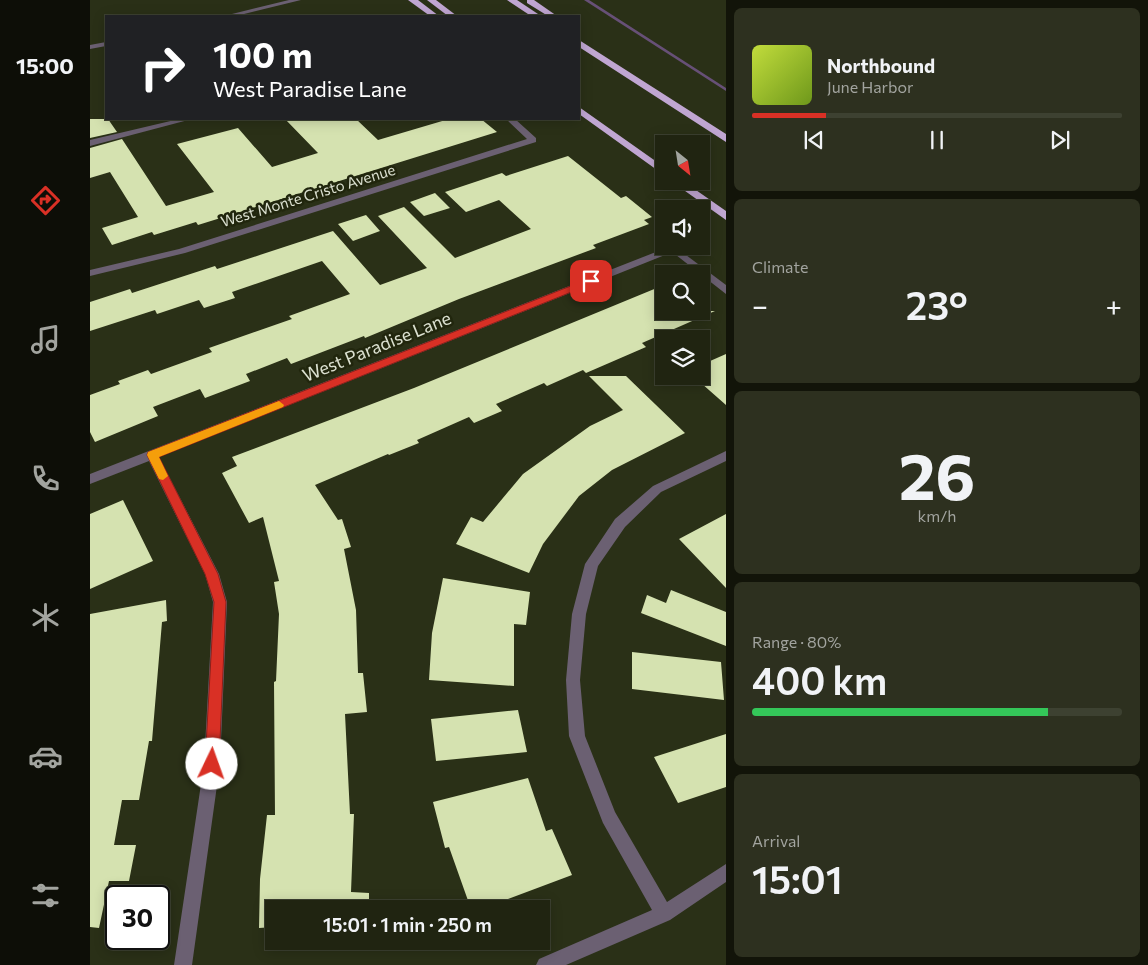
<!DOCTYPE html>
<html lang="en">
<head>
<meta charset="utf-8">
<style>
  body { margin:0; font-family:Commissioner,sans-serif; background:#2d301f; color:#f1f3f6; height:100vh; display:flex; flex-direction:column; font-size:19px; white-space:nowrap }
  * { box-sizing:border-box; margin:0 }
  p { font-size:16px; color:#a2a49f }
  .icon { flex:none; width:28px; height:28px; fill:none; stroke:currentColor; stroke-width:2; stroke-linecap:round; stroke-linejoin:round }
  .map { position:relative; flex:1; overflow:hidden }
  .drawer { display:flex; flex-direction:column; gap:8px; padding:8px; background:#121409; width:422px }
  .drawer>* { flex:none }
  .hud { position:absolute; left:15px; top:15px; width:475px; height:105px; border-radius:0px; box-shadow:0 2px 12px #0003,0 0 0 1px #3d4131; background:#202124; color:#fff; overflow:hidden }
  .needle { width:32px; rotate:150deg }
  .fabs { position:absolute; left:565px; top:135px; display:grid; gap:10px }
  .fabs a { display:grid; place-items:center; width:55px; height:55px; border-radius:0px; background:#202411; box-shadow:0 2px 12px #0003,0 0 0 1px #3d4131; font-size:25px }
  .speed { position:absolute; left:15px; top:885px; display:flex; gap:10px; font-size:25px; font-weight:700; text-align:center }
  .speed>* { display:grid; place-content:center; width:65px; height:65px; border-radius:50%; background:#202411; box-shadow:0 2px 12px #0003,0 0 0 1px #3d4131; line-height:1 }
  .speed .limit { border:2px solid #111; border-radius:8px; background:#fff; color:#111 }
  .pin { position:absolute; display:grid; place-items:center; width:42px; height:42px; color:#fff; margin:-21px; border-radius:10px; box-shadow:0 2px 8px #0006 }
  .me { position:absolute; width:55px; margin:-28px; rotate:3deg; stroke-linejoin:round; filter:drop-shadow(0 0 4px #0008) }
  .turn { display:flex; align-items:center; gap:18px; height:105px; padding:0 25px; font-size:22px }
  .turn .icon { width:65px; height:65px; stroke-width:2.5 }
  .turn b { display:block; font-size:35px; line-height:42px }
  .big { font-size:38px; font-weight:600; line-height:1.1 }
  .drawer .widget { flex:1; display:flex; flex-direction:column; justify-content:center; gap:8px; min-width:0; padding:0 18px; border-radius:8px; background:#2d301f }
  .drawer .dial { align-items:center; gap:0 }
  .dial b { font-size:65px; line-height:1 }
  .song { display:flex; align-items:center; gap:15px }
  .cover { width:60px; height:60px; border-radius:8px; background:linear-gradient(135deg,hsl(70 70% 55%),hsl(80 70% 35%)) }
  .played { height:5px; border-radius:2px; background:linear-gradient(90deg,#d93025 20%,#3d4131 20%) }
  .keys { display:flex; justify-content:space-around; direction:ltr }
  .heat { display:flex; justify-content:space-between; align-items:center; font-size:28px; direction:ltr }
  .charge { height:8px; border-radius:4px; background:linear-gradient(90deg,#34c759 80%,#3d4131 0) }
  .trip { position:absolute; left:175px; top:900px; width:285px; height:50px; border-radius:0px; background:#202411; box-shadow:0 2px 12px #0003,0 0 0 1px #3d4131; font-weight:600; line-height:50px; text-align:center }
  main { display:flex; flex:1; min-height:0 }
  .dock { display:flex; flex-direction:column; width:90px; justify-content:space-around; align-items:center; background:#0d0e07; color:#a2a49f }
  .dock .icon { width:35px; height:35px }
  .dock .on { color:#d93025 }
  .dock b { font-size:22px; color:#f1f3f6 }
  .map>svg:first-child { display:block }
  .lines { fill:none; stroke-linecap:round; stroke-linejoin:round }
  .stream { fill:#675077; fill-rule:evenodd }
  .building { fill:#d5e2b0 }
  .minor { fill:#6b6072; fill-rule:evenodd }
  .motorway { fill:#c0a6d2; fill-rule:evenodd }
  .route { fill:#d93025; stroke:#8d1f18 }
  .slow { fill:#f59e0b }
  .labels { text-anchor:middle; stroke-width:5; stroke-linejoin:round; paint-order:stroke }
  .far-street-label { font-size:15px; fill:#dbe0d0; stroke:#21260d }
  .street-label { font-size:18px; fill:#dbe0d0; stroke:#21260d }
</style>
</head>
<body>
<main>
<nav class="dock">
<b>15:00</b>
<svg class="icon on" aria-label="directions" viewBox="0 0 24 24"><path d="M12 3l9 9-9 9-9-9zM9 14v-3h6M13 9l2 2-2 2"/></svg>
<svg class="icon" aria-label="music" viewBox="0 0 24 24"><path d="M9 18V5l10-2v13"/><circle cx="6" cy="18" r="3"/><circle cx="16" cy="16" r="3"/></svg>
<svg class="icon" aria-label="phone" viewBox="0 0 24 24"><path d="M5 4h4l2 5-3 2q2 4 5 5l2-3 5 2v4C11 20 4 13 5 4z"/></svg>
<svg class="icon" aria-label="climate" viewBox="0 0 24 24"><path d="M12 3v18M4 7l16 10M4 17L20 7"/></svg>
<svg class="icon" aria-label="car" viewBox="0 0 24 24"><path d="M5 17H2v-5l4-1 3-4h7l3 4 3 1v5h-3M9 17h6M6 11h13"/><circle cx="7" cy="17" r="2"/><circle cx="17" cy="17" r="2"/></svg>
<svg class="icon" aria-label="filters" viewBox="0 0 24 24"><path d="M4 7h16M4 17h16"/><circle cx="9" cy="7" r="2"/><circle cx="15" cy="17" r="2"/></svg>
</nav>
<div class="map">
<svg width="636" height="965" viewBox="0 0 636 965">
  <rect width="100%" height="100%" fill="#2a3017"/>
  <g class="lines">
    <path class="stream" d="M 494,0 L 499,0 L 636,88 L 636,91 Z"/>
  </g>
  <path class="building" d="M 0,119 L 18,119 L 27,132 L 0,138 Z
    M 195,119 L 266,119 L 288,140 L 359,119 L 391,119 L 407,132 L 108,225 L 106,222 L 64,235 L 62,232 L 22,245 L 12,228 L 48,217 L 20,172 L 0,178 L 0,148 L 32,139 L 76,206 L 124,192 L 87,144 L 148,128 L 182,167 L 228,153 Z
    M 478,156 L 531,198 L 536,196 L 562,217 L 554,220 L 559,224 L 503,245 L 506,248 L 369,299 L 275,338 L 274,336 L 201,364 L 197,358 L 156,374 L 160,381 L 115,398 L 110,389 L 63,407 L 68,416 L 5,442 L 0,432 L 0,395 L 30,384 L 28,381 L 58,370 L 61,374 L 122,352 L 119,348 L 202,319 L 199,316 L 260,294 L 232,261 L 142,292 L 145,298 L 114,308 L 109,300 L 67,314 L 65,310 L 0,331 L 0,302 L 40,289 L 42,293 L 125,266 L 127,269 L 243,231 L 290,285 L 337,268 L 288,216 L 314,207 L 365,258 L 441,229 L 409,200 L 376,212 L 355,192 L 412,173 L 416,176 Z
    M 345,193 L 360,208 L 334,216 L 320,202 Z
    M 276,215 L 290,231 L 263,241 L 248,224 Z
    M 574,285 L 574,311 L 625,311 L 552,343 L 556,347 L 496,373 L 493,370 L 457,386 L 454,383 L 406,404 L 412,411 L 384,423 L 379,417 L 327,440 L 329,443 L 299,455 L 298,454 L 225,485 L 248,520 L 252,519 L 261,547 L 254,549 L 266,610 L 268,673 L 273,673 L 277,712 L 255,714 L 260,814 L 264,814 L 261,892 L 279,893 L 279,909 L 184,909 L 184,927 L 169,928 L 170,879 L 177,815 L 185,815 L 184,682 L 186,681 L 189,614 L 184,582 L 189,581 L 173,517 L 159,523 L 132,473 L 147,466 L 142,457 L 324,388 Z
    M 636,354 L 636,405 L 611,383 L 611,365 Z
    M 499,376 L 536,376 L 595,433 L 522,470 L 489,496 L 453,544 L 439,573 L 366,544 L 381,517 L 393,522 L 433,474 L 500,426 L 533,410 Z
    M 33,500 L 63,561 L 0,589 L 0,514 Z
    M 636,514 L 636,588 L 589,539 Z
    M 353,578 L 440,592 L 436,625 L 424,624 L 424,686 L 339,680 L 342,633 Z
    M 581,590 L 636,612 L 636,646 L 551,613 L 557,595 L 576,603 Z
    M 76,600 L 77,621 L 72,622 L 62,741 L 59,741 L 49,800 L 32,800 L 24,845 L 46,845 L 39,881 L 19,881 L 9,928 L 0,927 L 0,614 Z
    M 542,652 L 631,662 L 634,700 L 542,689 Z
    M 428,710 L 437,752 L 346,761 L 341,719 Z
    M 636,734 L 636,787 L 588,803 L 564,757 Z
    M 438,778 L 456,831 L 462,829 L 482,875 L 391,909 L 381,909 L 359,847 L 355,848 L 343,802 Z
    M 186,941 L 278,941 L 278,949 L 186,951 Z"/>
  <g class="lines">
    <path class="minor" d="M 199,0 L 211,0 L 146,16 L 134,16 Z
      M 16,42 L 16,46 L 0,49 L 0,45 Z
      M 89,119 L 102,119 L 0,146 L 0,140 Z
      M 416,119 L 425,119 L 446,138 L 446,142 L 95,253 L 0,276 L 0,270 L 89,249 L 437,139 Z
      M 588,249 L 636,285 L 636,294 L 586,255 L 575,255 L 69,457 L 129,574 L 137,602 L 130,764 L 102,965 L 84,965 L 114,764 L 123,602 L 115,574 L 59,461 L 0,484 L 0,474 L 571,250 Z
      M 636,451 L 636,461 L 571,492 L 535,527 L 508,566 L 496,614 L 490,680 L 495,736 L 525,812 L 577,902 L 636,864 L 636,882 L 580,920 L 476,965 L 446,965 L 449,959 L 562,910 L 513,823 L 479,736 L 476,680 L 482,614 L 495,564 L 525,519 L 563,486 Z"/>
    <path class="motorway" d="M 318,0 L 328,0 L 349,16 L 340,16 Z
      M 337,0 L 346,0 L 367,16 L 358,16 Z
      M 417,0 L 427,0 L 451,16 L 441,16 Z
      M 437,0 L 444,0 L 467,16 L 458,16 L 437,3 Z
      M 489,40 L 636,134 L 636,142 L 489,47 Z
      M 489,107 L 574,167 L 574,175 L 489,114 Z
      M 581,181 L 593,181 L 636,211 L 636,220 Z"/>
  </g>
  <path class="route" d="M 501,278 L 504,279 L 504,283 L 69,457 L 128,574 L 136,602 L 129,764 L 127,769 L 122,771 L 117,769 L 115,764 L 124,602 L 115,574 L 57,455 L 58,452 Z"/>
  <path class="slow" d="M 189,401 L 194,405 L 193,407 L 69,457 L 78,476 L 73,480 L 69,479 L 57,455 L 58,452 Z"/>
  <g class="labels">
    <g class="far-street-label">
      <text transform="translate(218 196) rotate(-17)" y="5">West Monte Cristo Avenue</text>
    </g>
    <g class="street-label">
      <text transform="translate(287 347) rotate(-22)" y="6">West Paradise Lane</text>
    </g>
  </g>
</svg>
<div class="fabs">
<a><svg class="needle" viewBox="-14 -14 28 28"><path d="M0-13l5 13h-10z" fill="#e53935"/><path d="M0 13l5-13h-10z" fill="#a2a49f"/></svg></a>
<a><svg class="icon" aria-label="sound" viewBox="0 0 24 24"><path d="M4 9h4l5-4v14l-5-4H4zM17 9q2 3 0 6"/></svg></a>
<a><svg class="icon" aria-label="search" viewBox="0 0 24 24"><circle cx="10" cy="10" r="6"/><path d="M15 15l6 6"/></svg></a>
<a><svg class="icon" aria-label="layers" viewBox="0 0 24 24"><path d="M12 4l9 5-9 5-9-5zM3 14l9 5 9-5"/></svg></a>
</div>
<div class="speed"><div class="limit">30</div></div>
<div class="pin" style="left:501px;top:281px;background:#d93025"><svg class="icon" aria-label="arrive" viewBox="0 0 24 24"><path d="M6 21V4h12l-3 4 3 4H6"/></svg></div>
<svg class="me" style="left:122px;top:764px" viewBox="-20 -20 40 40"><circle r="19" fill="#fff"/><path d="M0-13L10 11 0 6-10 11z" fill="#d93025"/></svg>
<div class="trip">15:01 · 1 min · 250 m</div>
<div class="hud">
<div class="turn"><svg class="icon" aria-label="right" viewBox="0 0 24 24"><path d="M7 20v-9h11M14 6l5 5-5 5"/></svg><div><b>100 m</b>West Paradise Lane</div></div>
</div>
</div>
<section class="drawer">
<div class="widget">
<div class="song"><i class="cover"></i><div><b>Northbound</b><p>June Harbor</p></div></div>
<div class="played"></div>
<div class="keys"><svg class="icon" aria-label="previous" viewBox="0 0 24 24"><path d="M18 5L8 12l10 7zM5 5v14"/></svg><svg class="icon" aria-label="pause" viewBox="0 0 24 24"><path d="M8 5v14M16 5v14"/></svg><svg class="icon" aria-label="next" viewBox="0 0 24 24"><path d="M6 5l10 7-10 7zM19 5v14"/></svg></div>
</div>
<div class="widget"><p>Climate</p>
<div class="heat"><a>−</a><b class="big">23°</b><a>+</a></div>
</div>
<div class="widget dial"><b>26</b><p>km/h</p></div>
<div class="widget"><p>Range · 80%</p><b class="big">400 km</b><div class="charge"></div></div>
<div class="widget"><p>Arrival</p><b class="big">15:01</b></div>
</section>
</main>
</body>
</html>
